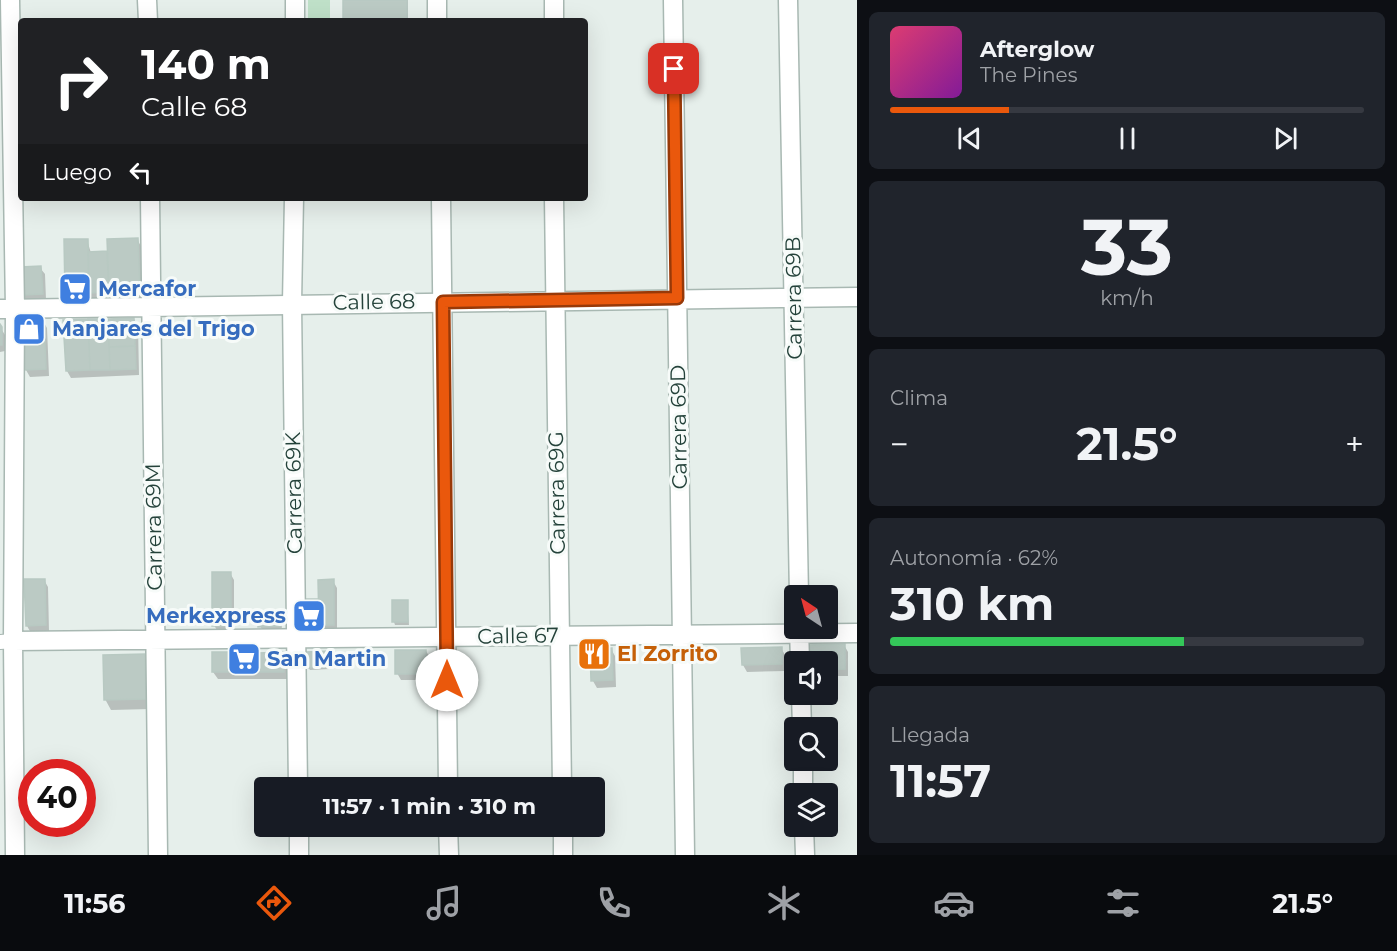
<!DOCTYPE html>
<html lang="es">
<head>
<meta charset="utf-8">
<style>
  body { margin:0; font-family:Montserrat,sans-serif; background:#20242c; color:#f1f3f6; height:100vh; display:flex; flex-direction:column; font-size:22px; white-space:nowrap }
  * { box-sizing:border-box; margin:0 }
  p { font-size:20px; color:#9ea1a6 }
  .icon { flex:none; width:33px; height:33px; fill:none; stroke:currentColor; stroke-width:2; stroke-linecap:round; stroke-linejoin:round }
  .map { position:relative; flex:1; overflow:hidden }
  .side { display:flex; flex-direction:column; gap:12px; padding:12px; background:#0d0f14; width:540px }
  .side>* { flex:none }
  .guide { position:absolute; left:18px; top:18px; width:570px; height:183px; border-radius:6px; box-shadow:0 6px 24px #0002; background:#202124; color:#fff; overflow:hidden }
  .needle { width:39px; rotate:324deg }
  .tools { position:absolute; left:784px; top:585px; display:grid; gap:12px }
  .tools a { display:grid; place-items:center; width:54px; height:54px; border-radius:6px; background:#171b24; box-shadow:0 6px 24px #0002; font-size:30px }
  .speed { position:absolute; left:18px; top:759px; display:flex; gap:12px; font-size:30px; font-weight:700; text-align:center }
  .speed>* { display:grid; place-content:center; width:78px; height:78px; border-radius:50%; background:#171b24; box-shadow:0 6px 24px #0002; line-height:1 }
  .speed .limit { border:9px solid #d22; background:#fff; color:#111 }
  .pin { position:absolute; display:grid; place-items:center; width:51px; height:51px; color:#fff; margin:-26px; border-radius:12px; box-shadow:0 3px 9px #0006 }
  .me { position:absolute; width:66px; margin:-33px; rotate:0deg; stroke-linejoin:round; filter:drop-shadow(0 0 4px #0008) }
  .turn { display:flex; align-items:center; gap:21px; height:126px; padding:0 24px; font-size:27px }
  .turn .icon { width:78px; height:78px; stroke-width:2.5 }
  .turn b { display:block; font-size:42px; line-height:51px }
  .then { display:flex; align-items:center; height:57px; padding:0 24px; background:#0003; gap:12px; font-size:22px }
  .big { font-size:45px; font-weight:700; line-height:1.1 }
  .side .tile { flex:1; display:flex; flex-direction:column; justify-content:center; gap:9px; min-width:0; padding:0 21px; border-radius:9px; background:#20242c }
  .side .dial { align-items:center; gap:0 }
  .dial b { font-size:78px; line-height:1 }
  .song { display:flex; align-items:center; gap:18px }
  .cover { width:72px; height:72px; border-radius:9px; background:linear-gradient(135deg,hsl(340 70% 55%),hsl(290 70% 35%)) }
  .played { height:6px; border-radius:3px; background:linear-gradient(90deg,#ea580c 25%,#363941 25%) }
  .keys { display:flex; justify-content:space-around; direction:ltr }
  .heat { display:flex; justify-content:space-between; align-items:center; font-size:33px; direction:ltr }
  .charge { height:9px; border-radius:4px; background:linear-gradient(90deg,#34c759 62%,#363941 0) }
  .trip { position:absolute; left:254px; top:777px; width:351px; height:60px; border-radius:6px; background:#171b24; box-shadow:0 6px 24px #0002; font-weight:700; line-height:60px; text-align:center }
  .dock { display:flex; height:96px; justify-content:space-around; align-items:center; background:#090b0e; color:#9ea1a6 }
  .dock .icon { width:42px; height:42px }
  .dock .on { color:#ea580c }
  .dock b { font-size:27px; color:#f1f3f6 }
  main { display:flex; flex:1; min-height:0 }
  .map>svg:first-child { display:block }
  .green { fill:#bfe0c8 }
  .shadow { fill:#0003 }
  .building { fill:#bbcac4; stroke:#b8c9c2; stroke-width:1.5 }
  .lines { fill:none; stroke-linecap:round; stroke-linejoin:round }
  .pedestrian-casing { stroke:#a8b8b2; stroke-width:16 }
  .minor-casing { stroke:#a8b8b2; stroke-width:21 }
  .tertiary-casing { stroke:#a8b8b2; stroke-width:21 }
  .pedestrian { stroke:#fff; stroke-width:14 }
  .minor { stroke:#fff; stroke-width:18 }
  .tertiary { stroke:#fff; stroke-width:18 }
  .route-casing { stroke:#983908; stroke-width:15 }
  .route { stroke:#ea580c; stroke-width:10 }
  .labels { text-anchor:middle; stroke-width:6; stroke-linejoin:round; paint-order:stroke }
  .shop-label { font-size:21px; font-weight:bold; fill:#366cbe; stroke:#f7fbf9; text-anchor:start }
  .street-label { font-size:21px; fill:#24423a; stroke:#f7fbf9 }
  .food-label { font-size:21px; font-weight:bold; fill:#c56008; stroke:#f7fbf9; text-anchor:start }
</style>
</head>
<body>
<main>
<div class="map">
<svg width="857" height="855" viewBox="0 0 857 855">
  <rect width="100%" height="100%" fill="#e6efeb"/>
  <path class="green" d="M 308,0 L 330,0 L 330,21 L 308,21 Z"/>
  <path class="shadow" d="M 344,0 L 408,0 L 408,21 L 345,21 Z
    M 137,239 L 143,250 L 145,301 L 71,301 L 67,294 L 87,240 L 91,253 L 109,253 Z
    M 40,268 L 45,274 L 46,300 L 27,302 L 23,295 Z
    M 134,319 L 138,326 L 139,375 L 71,378 L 67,371 Z
    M 43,321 L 47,328 L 49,376 L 30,377 L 26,370 L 24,329 Z
    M 0,327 L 5,335 L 5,351 L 0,352 Z
    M 230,573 L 234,580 L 234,632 L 218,632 L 214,625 Z
    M 44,580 L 48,587 L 49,632 L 31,633 L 27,626 Z
    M 333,581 L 337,588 L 337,631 L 308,632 L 304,625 L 304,600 L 320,600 Z
    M 407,601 L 409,625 L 395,625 L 394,622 Z
    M 280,613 L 282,629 L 262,629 L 260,626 Z
    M 844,645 L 848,652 L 848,676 L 828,676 L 828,662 Z
    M 781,648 L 785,655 L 785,671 L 747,672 L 743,665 Z
    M 611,649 L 615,656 L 616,687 L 597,688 L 593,681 Z
    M 426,651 L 430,658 L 430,680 L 401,680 L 397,673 Z
    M 328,653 L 330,669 L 310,670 L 308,667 Z
    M 283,654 L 287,661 L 287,679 L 218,679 L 213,672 Z
    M 144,656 L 150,667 L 151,709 L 111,710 L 105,699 Z"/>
  <path class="building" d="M 343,0 L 407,0 L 407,21 L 343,21 Z
    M 138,238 L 140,291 L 109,292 L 107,239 Z
    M 64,239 L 88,239 L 89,293 L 65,294 Z
    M 107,251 L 109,292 L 89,293 L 88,252 Z
    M 41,266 L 43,294 L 22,295 L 20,267 Z
    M 134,318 L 135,346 L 109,347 L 108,319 Z
    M 88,319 L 90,370 L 66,371 L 63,320 Z
    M 88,319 L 108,319 L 110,370 L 90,370 Z
    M 31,320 L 44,320 L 46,369 L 24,370 L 22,329 Z
    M 0,324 L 2,327 L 2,345 L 0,345 Z
    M 135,346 L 136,369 L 110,370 L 109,347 Z
    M 212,572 L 231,572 L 231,626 L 212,626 Z
    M 24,579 L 45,579 L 46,625 L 26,626 Z
    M 334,579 L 334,625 L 319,625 L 318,580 Z
    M 822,592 L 822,596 L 805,596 L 805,593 Z
    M 303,599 L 318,599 L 319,625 L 303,625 Z
    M 392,600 L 408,600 L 408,622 L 392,622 Z
    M 281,611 L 281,626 L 258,627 L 258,612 Z
    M 845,644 L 845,669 L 828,670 L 828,662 L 805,662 L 805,645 Z
    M 782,647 L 782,664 L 742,665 L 741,648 Z
    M 612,648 L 613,680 L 591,681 L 590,649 Z
    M 395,650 L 426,650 L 426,674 L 395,674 Z
    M 329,651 L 329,667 L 307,668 L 306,652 Z
    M 212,652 L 232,652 L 231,672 L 212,672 Z
    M 232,652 L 258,653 L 258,672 L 231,672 Z
    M 284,652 L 284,672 L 258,672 L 258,653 Z
    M 145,654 L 146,699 L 104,700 L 103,655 Z"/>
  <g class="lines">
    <g class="pedestrian-casing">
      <path id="pedestrian" d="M 0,642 L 13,641"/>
    </g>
    <g class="minor-casing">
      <path id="minor" d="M 10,0 L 15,309 L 13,641 L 15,855
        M 147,0 L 148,21
        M 673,0 L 685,855
        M 788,0 L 799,596
        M 554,21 L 554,0
        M 150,198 L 158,855
        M 554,198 L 562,788
        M 0,309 L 857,297
        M 799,628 L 800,662
        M 13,641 L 857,633
        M 801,694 L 802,728
        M 803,760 L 803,794
        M 563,826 L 563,855
        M 804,826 L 805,855"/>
    </g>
    <g class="tertiary-casing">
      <path id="tertiary" d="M 295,0 L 295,21
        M 437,0 L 437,21
        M 294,198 L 292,303 L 298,788
        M 441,198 L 448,788
        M 299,826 L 299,855
        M 448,826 L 449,855"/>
    </g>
    <use href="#pedestrian" class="pedestrian"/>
    <use href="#minor" class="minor"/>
    <use href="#tertiary" class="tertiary"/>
  </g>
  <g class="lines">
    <g class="route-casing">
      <path id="route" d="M 447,680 L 443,302 L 677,298 L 674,69"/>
    </g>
    <use href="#route" class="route"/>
  </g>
  <defs>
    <g id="supermarket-square" transform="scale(1.725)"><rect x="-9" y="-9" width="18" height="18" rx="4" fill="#3f7fe0" stroke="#f7fbf9"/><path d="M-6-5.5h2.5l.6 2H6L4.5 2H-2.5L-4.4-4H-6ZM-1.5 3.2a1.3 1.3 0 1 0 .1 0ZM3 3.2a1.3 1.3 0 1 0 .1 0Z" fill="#fff"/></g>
    <g id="shop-square" transform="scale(1.725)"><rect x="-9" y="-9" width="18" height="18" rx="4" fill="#3f7fe0" stroke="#f7fbf9"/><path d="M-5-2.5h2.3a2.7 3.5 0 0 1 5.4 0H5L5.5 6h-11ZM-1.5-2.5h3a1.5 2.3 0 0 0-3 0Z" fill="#fff"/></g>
    <g id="restaurant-square" transform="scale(1.725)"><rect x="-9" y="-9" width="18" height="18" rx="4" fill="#e8710a" stroke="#f7fbf9"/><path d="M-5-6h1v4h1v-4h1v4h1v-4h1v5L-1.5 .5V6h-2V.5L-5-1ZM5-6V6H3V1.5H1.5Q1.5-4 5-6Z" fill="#fff"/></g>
  </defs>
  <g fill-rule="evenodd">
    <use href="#supermarket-square" x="75" y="289"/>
    <use href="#shop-square" x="29" y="329"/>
    <use href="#supermarket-square" x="309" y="616"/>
    <use href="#restaurant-square" x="594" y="654"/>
    <use href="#supermarket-square" x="244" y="659"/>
  </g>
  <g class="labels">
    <g class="shop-label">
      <text x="98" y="296">Mercafor</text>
      <text x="52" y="336">Manjares del Trigo</text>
      <text x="286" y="623" text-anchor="end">Merkexpress</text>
      <text x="267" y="666">San Martin</text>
    </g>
    <g class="street-label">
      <text transform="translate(794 298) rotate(-91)" y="7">Carrera 69B</text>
      <text transform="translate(374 302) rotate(-1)" y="7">Calle 68</text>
      <text transform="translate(679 427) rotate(-91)" y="7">Carrera 69D</text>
      <text transform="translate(294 493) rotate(-91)" y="7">Carrera 69K</text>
      <text transform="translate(557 493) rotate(-91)" y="7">Carrera 69G</text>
      <text transform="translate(154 527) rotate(-91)" y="7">Carrera 69M</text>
      <text transform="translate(518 636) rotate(-1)" y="7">Calle 67</text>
    </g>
    <g class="food-label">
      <text x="617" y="661">El Zorrito</text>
    </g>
  </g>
</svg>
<div class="tools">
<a><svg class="needle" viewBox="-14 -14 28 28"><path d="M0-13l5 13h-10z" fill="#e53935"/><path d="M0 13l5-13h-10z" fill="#9ea1a6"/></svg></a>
<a><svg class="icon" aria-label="sound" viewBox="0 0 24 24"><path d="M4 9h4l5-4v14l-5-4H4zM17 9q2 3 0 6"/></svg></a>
<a><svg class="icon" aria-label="search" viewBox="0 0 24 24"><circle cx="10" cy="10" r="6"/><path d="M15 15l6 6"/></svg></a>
<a><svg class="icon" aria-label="layers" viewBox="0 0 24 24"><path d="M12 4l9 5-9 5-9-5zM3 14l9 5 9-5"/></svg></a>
</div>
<div class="speed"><div class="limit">40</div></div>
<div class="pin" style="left:674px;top:69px;background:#d93025"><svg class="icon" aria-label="arrive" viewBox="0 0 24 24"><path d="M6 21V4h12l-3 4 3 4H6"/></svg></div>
<svg class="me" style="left:447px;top:680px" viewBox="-20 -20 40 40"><circle r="19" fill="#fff"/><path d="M0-13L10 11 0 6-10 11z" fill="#ea580c"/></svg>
<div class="trip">11:57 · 1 min · 310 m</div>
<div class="guide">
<div class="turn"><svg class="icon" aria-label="right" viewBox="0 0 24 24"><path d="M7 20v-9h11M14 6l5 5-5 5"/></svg><div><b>140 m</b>Calle 68</div></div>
<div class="then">Luego<svg class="icon" aria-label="left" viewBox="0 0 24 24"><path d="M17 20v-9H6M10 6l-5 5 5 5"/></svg></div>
</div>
</div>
<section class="side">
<div class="tile">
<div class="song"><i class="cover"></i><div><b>Afterglow</b><p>The Pines</p></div></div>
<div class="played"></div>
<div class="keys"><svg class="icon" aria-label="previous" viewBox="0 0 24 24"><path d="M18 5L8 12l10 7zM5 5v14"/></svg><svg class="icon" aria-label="pause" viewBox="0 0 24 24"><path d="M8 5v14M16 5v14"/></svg><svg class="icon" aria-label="next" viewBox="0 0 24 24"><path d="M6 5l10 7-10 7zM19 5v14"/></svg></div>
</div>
<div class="tile dial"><b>33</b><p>km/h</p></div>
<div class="tile"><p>Clima</p>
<div class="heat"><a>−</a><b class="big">21.5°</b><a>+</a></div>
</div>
<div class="tile"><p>Autonomía · 62%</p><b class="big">310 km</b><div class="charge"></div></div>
<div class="tile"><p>Llegada</p><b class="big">11:57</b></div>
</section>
</main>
<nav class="dock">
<b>11:56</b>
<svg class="icon on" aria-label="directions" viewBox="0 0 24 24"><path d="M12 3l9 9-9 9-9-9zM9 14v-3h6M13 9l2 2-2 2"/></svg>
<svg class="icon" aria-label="music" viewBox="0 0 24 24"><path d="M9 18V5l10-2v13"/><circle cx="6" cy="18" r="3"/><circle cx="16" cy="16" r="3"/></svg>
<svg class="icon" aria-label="phone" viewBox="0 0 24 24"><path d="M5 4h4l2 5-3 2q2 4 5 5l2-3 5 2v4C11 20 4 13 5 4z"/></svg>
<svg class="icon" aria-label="climate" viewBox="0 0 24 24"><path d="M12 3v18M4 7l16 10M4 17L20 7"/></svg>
<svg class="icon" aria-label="car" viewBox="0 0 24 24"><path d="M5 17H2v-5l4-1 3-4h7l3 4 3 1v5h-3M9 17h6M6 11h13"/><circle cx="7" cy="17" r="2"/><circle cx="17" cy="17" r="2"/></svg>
<svg class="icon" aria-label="filters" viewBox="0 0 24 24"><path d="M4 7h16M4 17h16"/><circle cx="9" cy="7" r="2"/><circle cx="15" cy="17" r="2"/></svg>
<b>21.5°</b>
</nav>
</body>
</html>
